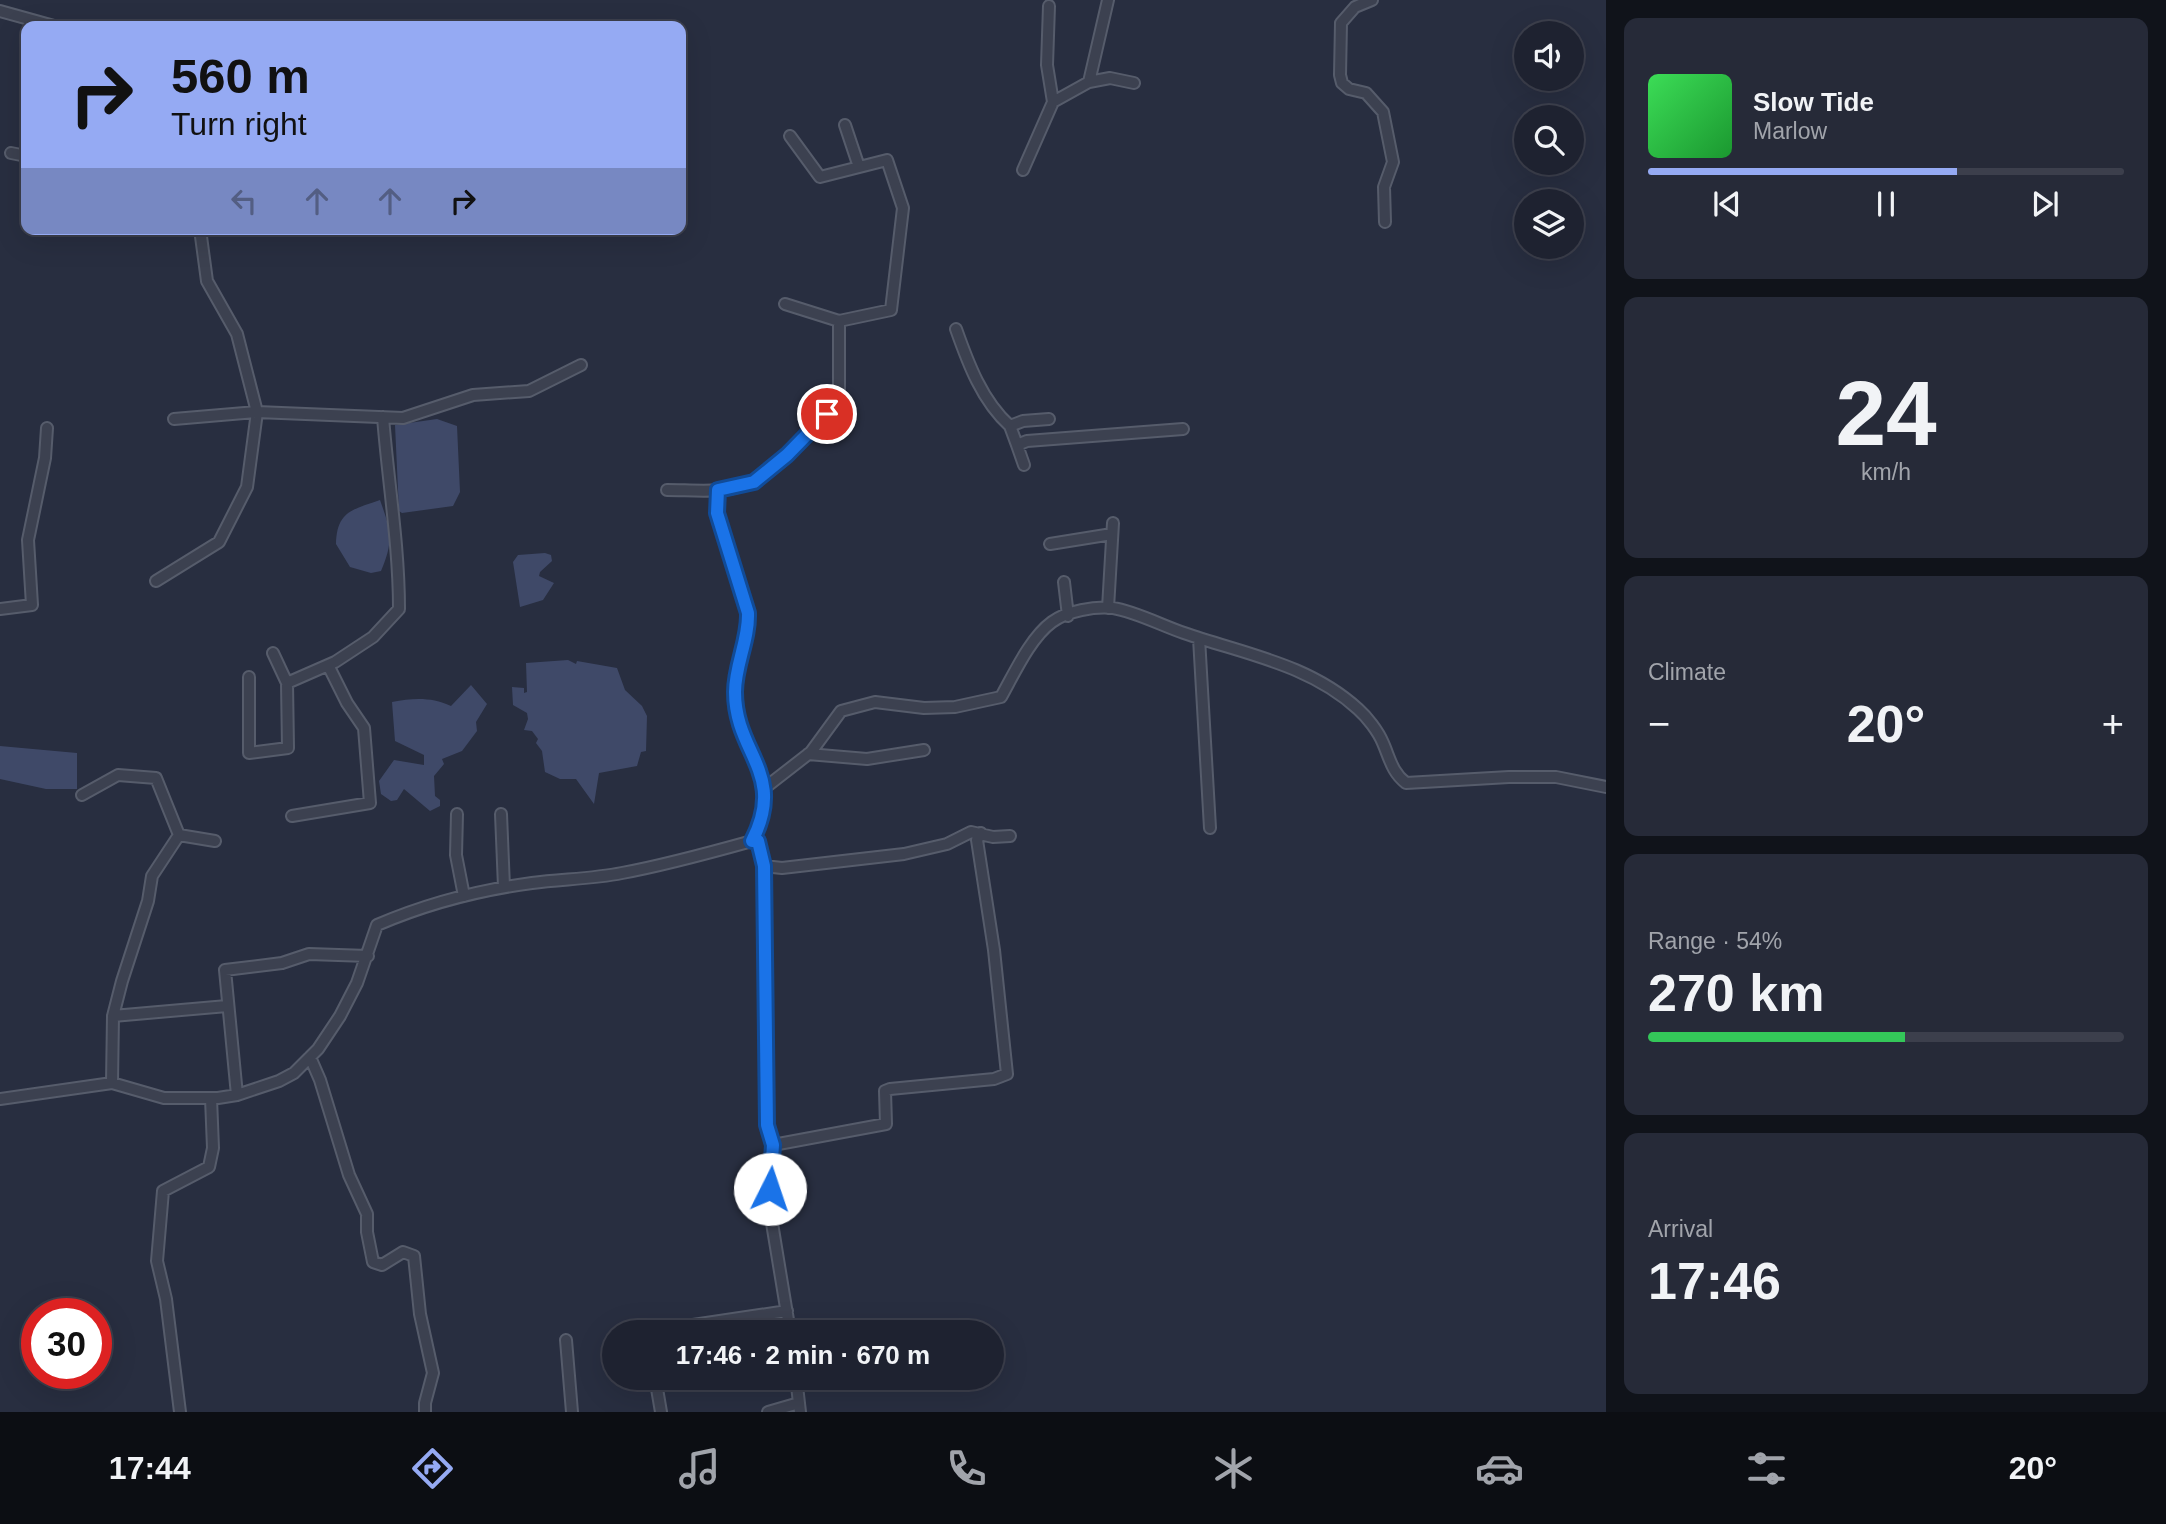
<!DOCTYPE html>
<html lang="en">
<head>
<meta charset="utf-8">
<style>
  body { margin:0; font-family:Helvetica,sans-serif; background:#262a38; color:#f1f3f6; height:100vh; display:flex; flex-direction:column; font-size:26px; white-space:nowrap }
  * { box-sizing:border-box; margin:0 }
  p { font-size:23px; color:#a1a4ab }
  .icon { flex:none; width:38px; height:38px; fill:none; stroke:currentColor; stroke-width:2; stroke-linecap:round; stroke-linejoin:round }
  .map { position:relative; flex:1; overflow:hidden }
  .panel { display:flex; flex-direction:column; gap:18px; padding:18px; background:#10131a; width:560px }
  .panel>* { flex:none }
  .banner { position:absolute; left:21px; top:21px; width:665px; height:214px; border-radius:14px; box-shadow:0 7px 28px #0002,0 0 0 2px #3c3f4c; background:#95aaf3; color:#111; overflow:hidden }
  .controls { position:absolute; left:1514px; top:21px; display:grid; gap:14px }
  .controls a { display:grid; place-items:center; width:70px; height:70px; border-radius:50%; background:#1e2230; box-shadow:0 7px 28px #0002,0 0 0 2px #3c3f4c; font-size:35px }
  .speed { position:absolute; left:21px; top:1298px; display:flex; gap:14px; font-size:35px; font-weight:700; text-align:center }
  .speed>* { display:grid; place-content:center; width:91px; height:91px; border-radius:50%; background:#1e2230; box-shadow:0 7px 28px #0002,0 0 0 2px #3c3f4c; line-height:1 }
  .speed .limit { border:10px solid #d22; background:#fff; color:#111 }
  .pin { position:absolute; display:grid; place-items:center; width:60px; height:60px; color:#fff; margin:-30px; border:4px solid #fff; border-radius:50%; box-shadow:0 2px 7px #0007 }
  .me { position:absolute; width:77px; margin:-38px; rotate:4deg; stroke-linejoin:round; filter:drop-shadow(0 0 5px #0008) }
  .turn { display:flex; align-items:center; gap:24px; height:147px; padding:0 35px; font-size:32px }
  .turn .icon { width:91px; height:91px; stroke-width:2.5 }
  .turn b { display:block; font-size:49px; line-height:60px }
  .lanes { display:flex; align-items:center; height:66px; padding:0 35px; background:#0003; justify-content:center; gap:35px; direction:ltr }
  .lanes .off { opacity:.35 }
  .big { font-size:52px; font-weight:700; line-height:1.1 }
  .panel .tile { flex:1; display:flex; flex-direction:column; justify-content:center; gap:10px; min-width:0; padding:0 24px; border-radius:14px; background:#262a38 }
  .panel .dial { align-items:center; gap:0 }
  .dial b { font-size:91px; line-height:1 }
  .song { display:flex; align-items:center; gap:21px }
  .cover { width:84px; height:84px; border-radius:10px; background:linear-gradient(135deg,hsl(130 70% 55%),hsl(130 70% 35%)) }
  .played { height:7px; border-radius:4px; background:linear-gradient(90deg,#95aaf3 65%,#3c3f4c 65%) }
  .keys { display:flex; justify-content:space-around; direction:ltr }
  .heat { display:flex; justify-content:space-between; align-items:center; font-size:38px; direction:ltr }
  .charge { height:10px; border-radius:5px; background:linear-gradient(90deg,#34c759 54%,#3c3f4c 0) }
  .trip { position:absolute; left:602px; top:1320px; width:402px; height:70px; border-radius:35px; background:#1e2230; box-shadow:0 7px 28px #0002,0 0 0 2px #3c3f4c; font-weight:700; line-height:70px; text-align:center }
  .dock { display:flex; height:112px; justify-content:space-around; align-items:center; background:#0c0e13; color:#a1a4ab }
  .dock .icon { width:49px; height:49px }
  .dock .on { color:#95aaf3 }
  .dock b { font-size:32px; color:#f1f3f6 }
  main { display:flex; flex:1; min-height:0 }
  .map>svg:first-child { display:block }
  .water { fill:#3f4968 }
  .lines { fill:none; stroke-linecap:round; stroke-linejoin:round }
  .minor-casing { stroke:#565c6b; stroke-width:14 }
  .minor { stroke:#3c4150; stroke-width:10 }
  .route-casing { stroke:#114b97; stroke-width:18 }
  .route { stroke:#1a73e8; stroke-width:12 }
</style>
</head>
<body>
<main>
<div class="map">
<svg width="1606" height="1412" viewBox="0 0 1606 1412">
  <rect width="100%" height="100%" fill="#282e40"/>
  <path class="water" d="M 437,419 L 457,426 L 460,492 L 453,506 L 402,513 L 399,511 L 395,425 Z
    M 380,500 C 391,531 394,540 381,571 L 371,573 L 350,567 L 336,544 C 337,511 352,510 380,500 Z
    M 545,553 L 551,555 L 552,561 L 540,572 L 539,576 L 554,583 L 543,600 L 520,607 L 513,562 L 518,555 Z
    M 568,660 L 576,664 L 577,661 L 617,668 L 625,690 L 642,706 L 647,716 L 646,751 L 641,752 L 637,766 L 599,773 L 594,804 L 576,779 L 560,779 L 545,772 L 542,751 L 536,743 L 538,739 L 532,731 L 524,730 L 528,719 L 527,713 L 513,705 L 512,687 L 524,688 L 524,693 L 527,692 L 526,663 Z
    M 471,685 L 487,704 L 476,722 L 477,731 L 462,751 L 442,759 L 444,764 L 434,776 L 435,796 L 440,800 L 440,806 L 430,811 L 404,789 L 397,800 L 391,801 L 381,794 L 379,781 L 394,760 L 424,765 L 424,755 L 395,741 L 392,702 C 414,698 431,697 451,706 Z
    M 0,746 L 77,753 L 77,789 L 46,789 L 0,779 Z"/>
  <g class="lines">
    <g class="minor-casing">
      <path id="minor" d="M 1372,0 L 1355,7 L 1341,23 L 1340,75 L 1342,83 L 1349,89 L 1366,93 L 1383,112 L 1393,162 L 1384,187 L 1385,222
        M 1049,6 L 1047,65 L 1053,102
        M 0,11 L 54,26
        M 1089,82 L 1110,78 L 1134,83
        M 845,125 L 859,167
        M 790,136 L 820,177 L 887,160 L 903,208 L 891,310 L 839,321
        M 11,153 L 26,156
        M 1023,170 L 1053,102 L 1089,82 L 1108,0
        M 956,329 C 968,363 982,401 1010,426
        M 174,419 L 257,412 L 237,334 L 207,281 L 200,229
        M 1049,419 L 1023,421 L 1010,426 L 1017,445 L 1027,441 L 1183,429
        M 1017,445 L 1024,465
        M 667,490 C 690,490 716,493 738,487 C 769,480 819,423 839,399 L 839,321 L 785,304
        M 1050,544 L 1112,534
        M 156,581 L 219,542 L 247,487 L 257,412 L 403,418 L 473,395 L 529,391 L 581,365
        M 1064,582 L 1068,616
        M 1108,608 L 1113,523
        M 0,609 L 32,605 L 28,540 L 45,458 L 47,428
        M 1199,638 L 1210,828
        M 273,653 L 287,683 L 335,662 L 373,637 L 399,609 C 399,545 388,481 383,417
        M 249,677 L 249,753 L 288,748 L 287,683
        M 808,754 L 867,759 L 924,750
        M 766,787 L 811,752 L 841,711 L 875,702 L 924,708 L 955,707 L 1001,697 C 1014,674 1030,638 1052,622 C 1067,611 1095,606 1113,608 C 1134,611 1163,626 1184,633 C 1244,654 1309,664 1358,709 C 1367,717 1378,731 1383,743 C 1390,759 1392,772 1406,783 L 1509,777 L 1556,777 L 1606,787
        M 82,795 L 118,775 L 156,778 L 179,835 L 152,876 L 148,901 L 122,981 L 113,1016 L 112,1083
        M 457,814 L 456,855 L 464,896
        M 501,814 L 504,887
        M 292,816 L 370,803 L 364,728 L 347,703 L 328,665
        M 179,835 L 215,841
        M 752,841 L 758,841 L 764,866 L 767,1125 L 773,1145 L 771,1217 L 790,1332
        M 764,866 L 782,868 L 904,854 L 947,844 L 971,832 L 993,837 L 1010,836
        M 113,1016 L 227,1006
        M 310,1057 L 320,1080 L 349,1175 L 367,1214 L 367,1232 L 373,1262 L 382,1265 L 403,1252 L 414,1256 L 420,1314 L 433,1373 L 425,1403 L 425,1412
        M 237,1095 L 225,970 L 282,963 L 309,954 L 368,956
        M 0,1099 L 112,1083 L 164,1098 L 218,1098 L 237,1095 L 279,1081 L 294,1073 L 318,1049 L 340,1016 L 357,983 L 377,925 C 426,904 479,890 532,883 C 562,879 592,879 622,873 C 666,865 709,853 752,841 C 787,772 735,754 735,692 C 735,665 749,640 748,613 L 717,513 L 718,490
        M 773,1145 L 886,1124 L 885,1091 L 890,1089 L 994,1079 L 1007,1074 L 994,950 L 977,840 L 981,833
        M 646,1332 L 787,1311
        M 566,1340 L 572,1412
        M 655,1377 L 661,1412
        M 796,1377 L 800,1412
        M 180,1412 L 166,1299 L 157,1261 L 163,1191 L 209,1167 L 213,1148 L 211,1098
        M 768,1412 L 799,1403"/>
    </g>
    <use href="#minor" class="minor"/>
  </g>
  <g class="lines">
    <g class="route-casing">
      <path id="route" d="M 770,1189 L 773,1145 L 767,1125 L 764,866 L 758,841 L 752,841 C 787,773 735,754 735,692 C 735,665 749,640 748,613 L 717,513 L 718,490 L 754,482 L 787,455 L 827,414"/>
    </g>
    <use href="#route" class="route"/>
  </g>
</svg>
<div class="controls">
<a><svg class="icon" aria-label="sound" viewBox="0 0 24 24"><path d="M4 9h4l5-4v14l-5-4H4zM17 9q2 3 0 6"/></svg></a>
<a><svg class="icon" aria-label="search" viewBox="0 0 24 24"><circle cx="10" cy="10" r="6"/><path d="M15 15l6 6"/></svg></a>
<a><svg class="icon" aria-label="layers" viewBox="0 0 24 24"><path d="M12 4l9 5-9 5-9-5zM3 14l9 5 9-5"/></svg></a>
</div>
<div class="speed"><div class="limit">30</div></div>
<div class="pin" style="left:827px;top:414px;background:#d93025"><svg class="icon" aria-label="arrive" viewBox="0 0 24 24"><path d="M6 21V4h12l-3 4 3 4H6"/></svg></div>
<svg class="me" style="left:770px;top:1189px" viewBox="-20 -20 40 40"><circle r="19" fill="#fff"/><path d="M0-13L10 11 0 6-10 11z" fill="#1a73e8"/></svg>
<div class="trip">17:46 · 2 min · 670 m</div>
<div class="banner">
<div class="turn"><svg class="icon" aria-label="right" viewBox="0 0 24 24"><path d="M7 20v-9h11M14 6l5 5-5 5"/></svg><div><b>560 m</b>Turn right</div></div>
<div class="lanes"><svg class="icon off" aria-label="left" viewBox="0 0 24 24"><path d="M17 20v-9H6M10 6l-5 5 5 5"/></svg><svg class="icon off" aria-label="ahead" viewBox="0 0 24 24"><path d="M12 20V5M6 11l6-6 6 6"/></svg><svg class="icon off" aria-label="ahead" viewBox="0 0 24 24"><path d="M12 20V5M6 11l6-6 6 6"/></svg><svg class="icon" aria-label="right" viewBox="0 0 24 24"><path d="M7 20v-9h11M14 6l5 5-5 5"/></svg></div>
</div>
</div>
<section class="panel">
<div class="tile">
<div class="song"><i class="cover"></i><div><b>Slow Tide</b><p>Marlow</p></div></div>
<div class="played"></div>
<div class="keys"><svg class="icon" aria-label="previous" viewBox="0 0 24 24"><path d="M18 5L8 12l10 7zM5 5v14"/></svg><svg class="icon" aria-label="pause" viewBox="0 0 24 24"><path d="M8 5v14M16 5v14"/></svg><svg class="icon" aria-label="next" viewBox="0 0 24 24"><path d="M6 5l10 7-10 7zM19 5v14"/></svg></div>
</div>
<div class="tile dial"><b>24</b><p>km/h</p></div>
<div class="tile"><p>Climate</p>
<div class="heat"><a>−</a><b class="big">20°</b><a>+</a></div>
</div>
<div class="tile"><p>Range · 54%</p><b class="big">270 km</b><div class="charge"></div></div>
<div class="tile"><p>Arrival</p><b class="big">17:46</b></div>
</section>
</main>
<nav class="dock">
<b>17:44</b>
<svg class="icon on" aria-label="directions" viewBox="0 0 24 24"><path d="M12 3l9 9-9 9-9-9zM9 14v-3h6M13 9l2 2-2 2"/></svg>
<svg class="icon" aria-label="music" viewBox="0 0 24 24"><path d="M9 18V5l10-2v13"/><circle cx="6" cy="18" r="3"/><circle cx="16" cy="16" r="3"/></svg>
<svg class="icon" aria-label="phone" viewBox="0 0 24 24"><path d="M5 4h4l2 5-3 2q2 4 5 5l2-3 5 2v4C11 20 4 13 5 4z"/></svg>
<svg class="icon" aria-label="climate" viewBox="0 0 24 24"><path d="M12 3v18M4 7l16 10M4 17L20 7"/></svg>
<svg class="icon" aria-label="car" viewBox="0 0 24 24"><path d="M5 17H2v-5l4-1 3-4h7l3 4 3 1v5h-3M9 17h6M6 11h13"/><circle cx="7" cy="17" r="2"/><circle cx="17" cy="17" r="2"/></svg>
<svg class="icon" aria-label="filters" viewBox="0 0 24 24"><path d="M4 7h16M4 17h16"/><circle cx="9" cy="7" r="2"/><circle cx="15" cy="17" r="2"/></svg>
<b>20°</b>
</nav>
</body>
</html>
